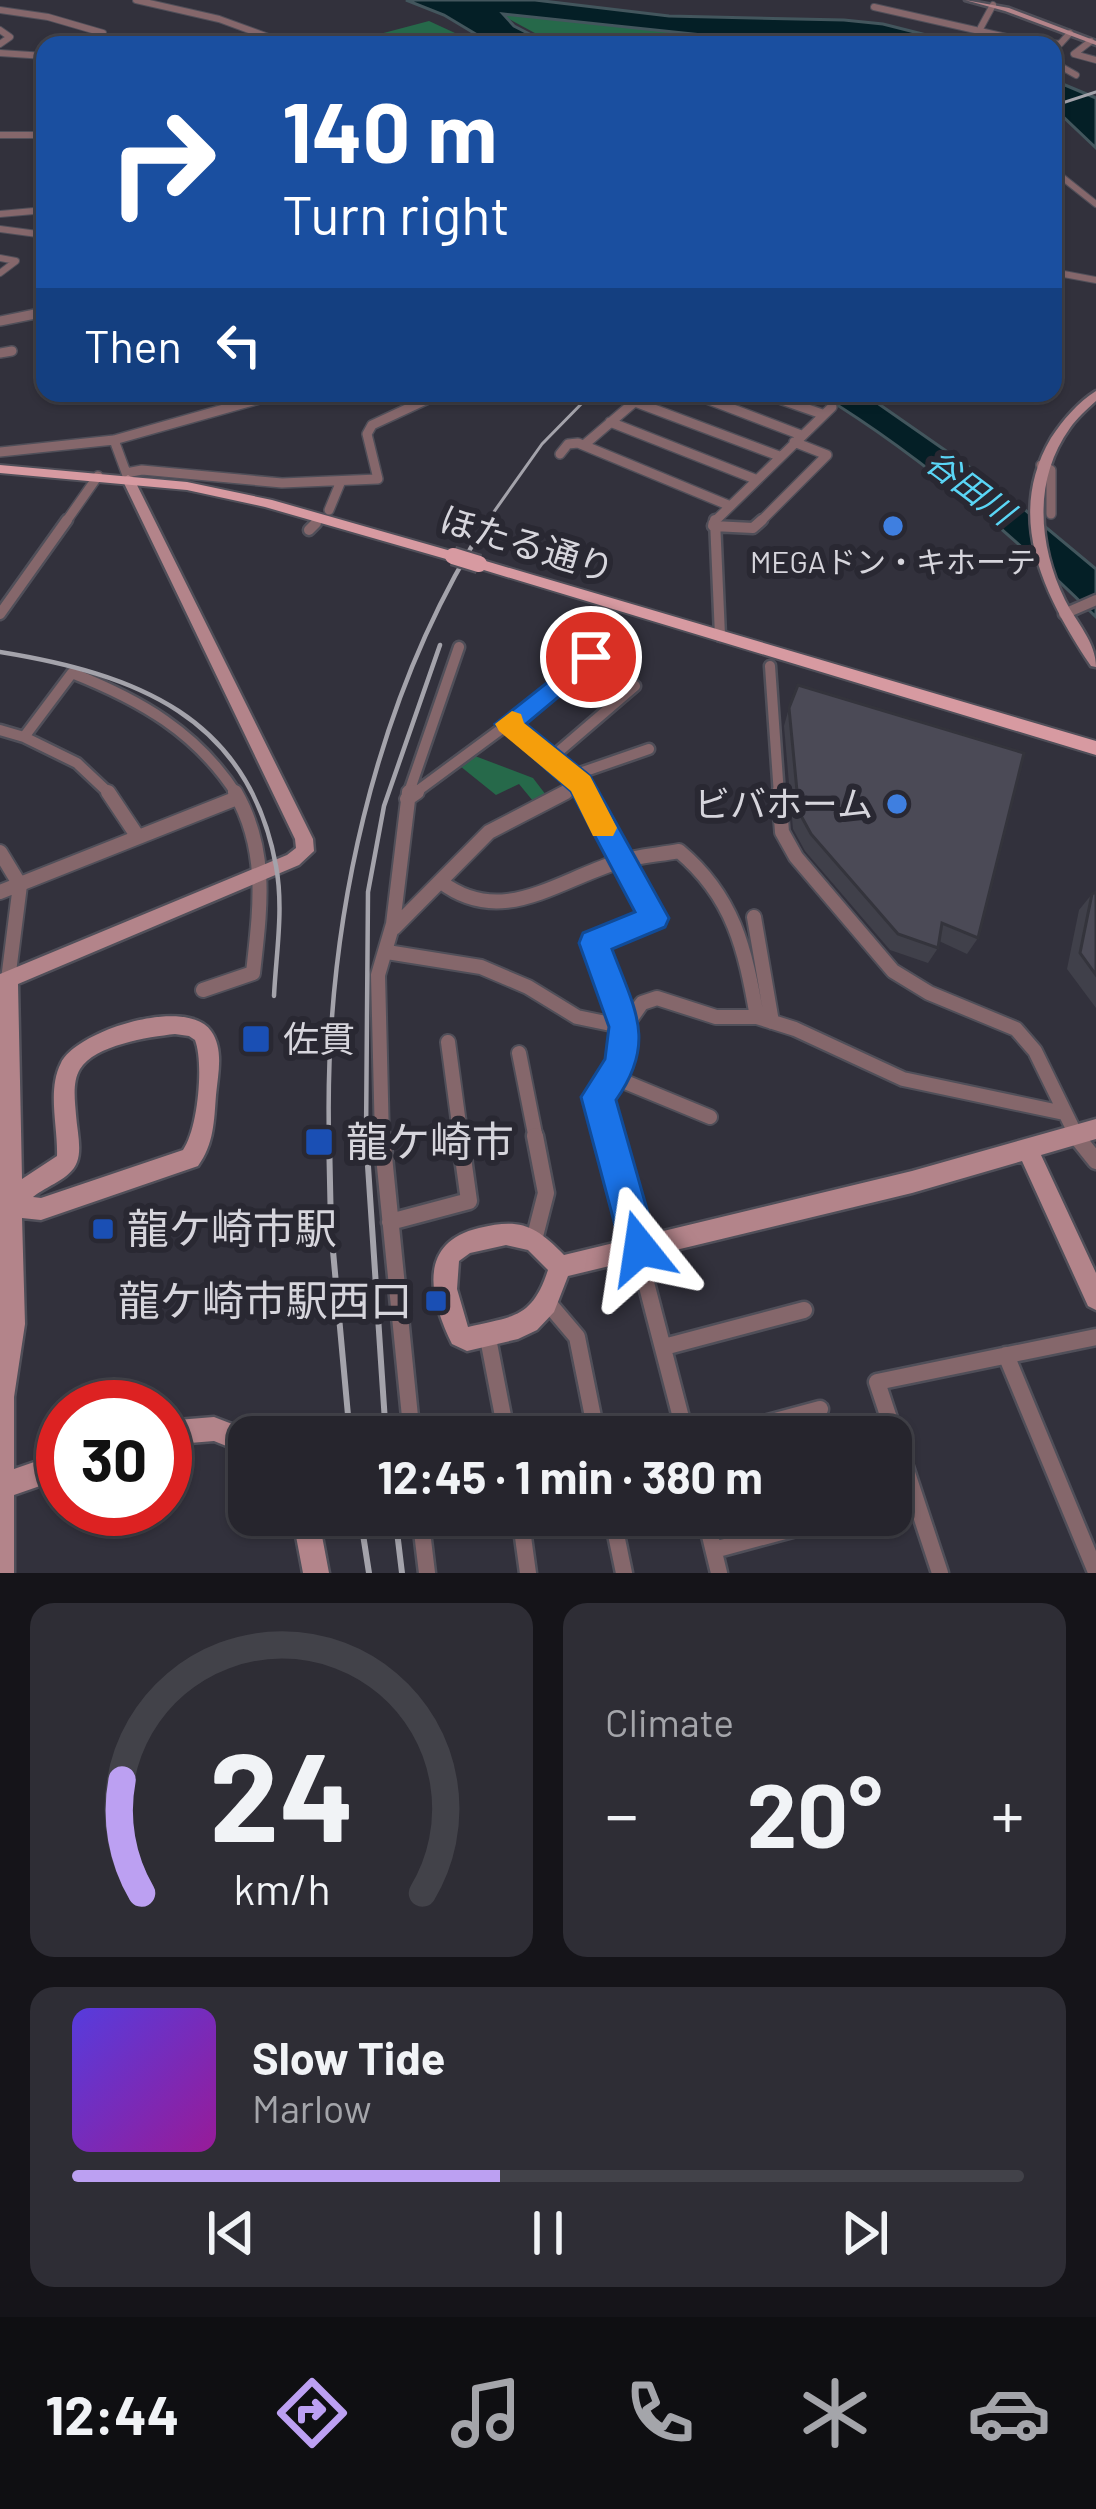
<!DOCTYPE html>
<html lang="en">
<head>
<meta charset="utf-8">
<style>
  body { margin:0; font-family:Barlow,"Noto Sans JP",sans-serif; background:#2e2d35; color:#f1f3f6; height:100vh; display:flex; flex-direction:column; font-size:45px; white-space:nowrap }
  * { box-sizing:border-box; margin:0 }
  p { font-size:39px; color:#a4a5aa }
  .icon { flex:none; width:66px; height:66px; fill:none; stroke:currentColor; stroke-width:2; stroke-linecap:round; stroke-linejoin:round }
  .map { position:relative; height:1573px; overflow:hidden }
  .side { display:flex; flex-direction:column; gap:30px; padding:30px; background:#151419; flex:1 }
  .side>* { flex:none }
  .guide { position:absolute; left:36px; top:36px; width:1026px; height:366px; border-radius:24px; box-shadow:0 3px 9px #0004,0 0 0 3px #424249; background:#1a4fa0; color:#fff; overflow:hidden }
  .speed { position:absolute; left:36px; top:1380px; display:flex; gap:24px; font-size:60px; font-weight:700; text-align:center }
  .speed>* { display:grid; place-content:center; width:156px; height:156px; border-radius:50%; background:#26252d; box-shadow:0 3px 9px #0004,0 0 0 3px #424249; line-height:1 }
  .speed .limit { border:18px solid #d22; background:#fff; color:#111 }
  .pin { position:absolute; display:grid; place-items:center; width:102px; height:102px; color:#fff; margin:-51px; border:6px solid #fff; border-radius:50%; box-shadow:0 3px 12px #0007 }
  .me { position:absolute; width:132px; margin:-66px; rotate:345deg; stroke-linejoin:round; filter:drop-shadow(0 0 9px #0008) }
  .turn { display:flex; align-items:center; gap:42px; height:252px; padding:0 48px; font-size:54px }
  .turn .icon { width:156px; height:156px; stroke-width:2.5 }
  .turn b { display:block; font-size:84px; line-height:102px }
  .then { display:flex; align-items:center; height:114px; padding:0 48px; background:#0003; gap:24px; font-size:45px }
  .big { font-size:90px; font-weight:700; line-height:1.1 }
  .side .tile { flex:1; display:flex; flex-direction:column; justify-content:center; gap:18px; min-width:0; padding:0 42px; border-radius:24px; background:#2e2d35 }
  .side .dial { align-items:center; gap:0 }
  .dial svg { height:312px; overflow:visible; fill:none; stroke:#424249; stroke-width:7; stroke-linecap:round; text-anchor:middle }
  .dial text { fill:#f1f3f6; stroke:none }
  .song { display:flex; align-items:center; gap:36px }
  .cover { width:144px; height:144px; border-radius:18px; background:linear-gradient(135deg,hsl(250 70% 55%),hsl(300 70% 35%)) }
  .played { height:12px; border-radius:6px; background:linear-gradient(90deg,#bca0f2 45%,#424249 45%) }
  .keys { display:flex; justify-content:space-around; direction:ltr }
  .heat { display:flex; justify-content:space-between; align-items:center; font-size:66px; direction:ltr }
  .side .tiles { flex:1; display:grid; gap:30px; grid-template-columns:1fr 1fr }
  .tile:last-child { grid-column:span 2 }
  .trip { position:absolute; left:228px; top:1416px; width:684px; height:120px; border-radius:24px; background:#26252d; box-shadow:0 3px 9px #0004,0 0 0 3px #424249; font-weight:700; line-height:120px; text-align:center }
  .tabs { display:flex; height:192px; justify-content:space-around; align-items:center; background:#0f0f12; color:#a4a5aa }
  .tabs .icon { width:84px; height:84px }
  .tabs .current { color:#bca0f2 }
  .tabs b { font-size:54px; color:#f1f3f6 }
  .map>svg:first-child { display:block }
  .green { fill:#26694a }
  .water { fill:#041f26; stroke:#43565d; stroke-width:3 }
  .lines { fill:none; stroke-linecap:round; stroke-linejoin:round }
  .street-far4-casing { stroke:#504f59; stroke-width:8 }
  .street-far3-casing { stroke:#504f59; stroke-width:12 }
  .street-far2-casing { stroke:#504f59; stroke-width:15 }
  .street-far1-casing { stroke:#504f59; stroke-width:18 }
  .street-casing { stroke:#504f59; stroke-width:21 }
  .secondary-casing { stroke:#504f59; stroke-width:5 }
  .primary-casing { stroke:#504f59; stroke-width:4 }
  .street-far4 { stroke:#85676b; stroke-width:6 }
  .street-far3 { stroke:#85676b; stroke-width:9 }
  .street-far2 { stroke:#85676b; stroke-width:10 }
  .street-far1 { stroke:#85676b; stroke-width:14 }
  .street { stroke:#85676b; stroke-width:16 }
  .secondary { fill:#b3848a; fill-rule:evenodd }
  .primary { fill:#d79aa1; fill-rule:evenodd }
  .rail-far2 { stroke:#a4a3ab; stroke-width:3 }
  .rail-far1 { stroke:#a4a3ab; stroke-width:4.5 }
  .rail { stroke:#a4a3ab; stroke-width:6 }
  .primary-bridge-casing { stroke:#504f59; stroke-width:21; stroke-linecap:butt }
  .primary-bridge { stroke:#d79aa1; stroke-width:16 }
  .wall { fill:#40404a }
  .building { fill:#4b4a56; stroke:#34343c; stroke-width:3 }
  .route { fill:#1a73e8; stroke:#114b97; stroke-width:3 }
  .slow { fill:#f59e0b }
  .shop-dot { fill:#3f7fe0; stroke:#292832; stroke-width:4.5 }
  .transit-dot { fill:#1a4fb4; stroke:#292832; stroke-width:4.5 }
  .labels { text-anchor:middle; stroke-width:12; stroke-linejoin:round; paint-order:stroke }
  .far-poi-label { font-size:30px; fill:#d6d5dc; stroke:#292832 }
  .far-water-label { font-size:33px; font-style:italic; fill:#5ad5f5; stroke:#292832 }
  .street-label { font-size:36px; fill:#d6d5dc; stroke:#292832 }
  .poi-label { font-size:36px; fill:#d6d5dc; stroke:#292832; text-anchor:end }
  .near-poi-label { font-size:42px; fill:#d6d5dc; stroke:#292832; text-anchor:start }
</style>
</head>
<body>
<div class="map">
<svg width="1096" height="1573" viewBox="0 0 1096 1573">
  <rect width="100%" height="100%" fill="#32313c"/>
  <path class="green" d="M 498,13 L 798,45 L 557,45 Z
    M 429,21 L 481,45 L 367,45 L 357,40 Z
    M 475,756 L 533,778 L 546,795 L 533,801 L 519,784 L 496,795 L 460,766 Z"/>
  <path class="water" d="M 406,0 L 535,0 L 669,16 L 844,20 L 883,24 L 966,45 L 798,45 L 503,14 L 514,26 L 551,45 L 494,45 L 444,15 Z
    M 1053,80 L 1096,98 L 1096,148 L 1053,107 Z
    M 818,393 L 863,393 L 995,485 L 1096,569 L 1096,617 C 1011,533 920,455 818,393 Z"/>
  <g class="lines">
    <g class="street-far4-casing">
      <path id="street-far4" d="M 136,0 L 219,19 L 290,45
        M 874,7 L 1015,39 L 1060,44 L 1070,33
        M 0,10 L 48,17 L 103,33 L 91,45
        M 981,27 L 993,5
        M 0,30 L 10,37 L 0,44
        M 1091,41 L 1074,54 L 1096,60
        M 0,53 L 45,56
        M 1053,62 L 1076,75
        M 0,135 L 45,135
        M 1053,170 L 1096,204
        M 0,214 L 45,210
        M 0,229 L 45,235
        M 0,258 L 16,261 L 0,273
        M 1053,272 L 1096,280"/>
    </g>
    <g class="street-far3-casing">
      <path id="street-far3" d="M 0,321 L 45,312
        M 0,353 L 12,351
        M 691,393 L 801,435
        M 762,393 L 822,414
        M 635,402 L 779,456
        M 610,422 L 755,479
        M 114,440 L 128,478
        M 584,445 L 645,393
        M 0,452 L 114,440 L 281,393
        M 560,454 L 568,444 L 578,443 L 728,505
        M 1041,465 L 1051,470 L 1051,514
        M 126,473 L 142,470 L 282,483 L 378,479 L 367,434 L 372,425 L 441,393
        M 329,510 L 341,481
        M 65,523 L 98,476
        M 713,523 L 832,407
        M 759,523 L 827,455 L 794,442"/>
    </g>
    <g class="street-far2-casing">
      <path id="street-far2" d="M 715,520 L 720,636
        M 713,526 L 753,528 L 762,520
        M 309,530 L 316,523
        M 0,614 L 67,520
        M 1064,614 L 1096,600
        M 770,666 L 779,795
        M 508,724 L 591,657 L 635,686 L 550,759
        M 0,730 L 24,737 L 72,673 C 140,700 197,732 237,795
        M 24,737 L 77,763 L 111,795
        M 571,776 L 649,749
        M 408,795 L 459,647
        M 412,795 L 508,724 L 581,784 L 587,795
        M 560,795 L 581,784"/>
    </g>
    <g class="street-far1-casing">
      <path id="street-far1" d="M 108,792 L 138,837
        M 585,792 L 654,918 L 594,943 L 625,1027 L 621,1065 L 598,1097 L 609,1139
        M 779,792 L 782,832 L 796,857 L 893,971 L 929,993 L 1016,1029 L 1035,1051 L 1078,1139
        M 407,799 L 417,792
        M 0,852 L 20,885 L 8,980
        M 441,882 C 501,927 553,883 615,863 C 635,856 658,855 679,851 C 734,897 745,949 757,1017
        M 0,892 L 237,798
        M 754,917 L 772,1022
        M 394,928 L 489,832 L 566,792
        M 387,952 L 481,967 L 528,987 L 577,1017 L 625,1027
        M 203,990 L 253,973 C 260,909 269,851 235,792
        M 625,1027 L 642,1003 L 657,998 L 716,1017 L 757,1017 L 795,1029 L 903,1079 L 1064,1113
        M 448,1042 L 461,1139
        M 519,1053 L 536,1139
        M 613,1077 L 710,1117
        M 382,1139 L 378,975 L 393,924 L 409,792"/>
    </g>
    <g class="street-casing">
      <path id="street" d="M 382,1136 L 412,1437
        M 608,1136 L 686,1437
        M 1076,1136 L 1096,1161
        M 390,1222 L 469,1201 L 460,1136
        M 534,1240 L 546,1193 L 535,1136
        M 549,1304 L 577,1337 L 597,1437
        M 487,1333 L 507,1437
        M 664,1347 L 804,1310
        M 1006,1355 L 1096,1572
        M 716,1437 L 820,1409
        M 420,1515 L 427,1573
        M 520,1515 L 528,1573
        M 612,1515 L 624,1573
        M 705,1515 L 719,1573
        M 421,1524 L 451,1515
        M 714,1550 L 837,1517
        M 940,1573 L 877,1382 L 1096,1337"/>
    </g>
    <g class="secondary-casing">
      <path id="secondary" d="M 965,0 L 1009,8 L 1096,41 L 1096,45 L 1005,11 Z
        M 1096,391 L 1096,401 C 1087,409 1077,418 1070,428 C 1033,479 1038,545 1065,600 C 1076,622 1096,642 1096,667 L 1091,666 C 1045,597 1004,518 1051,438 C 1063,420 1078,402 1096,391 Z
        M 128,475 L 134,479 L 313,839 L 314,851 L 299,865 L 18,984 L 22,1179 L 57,1156 C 58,1126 47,1090 61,1063 C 77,1030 187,996 211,1031 C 224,1049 218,1074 216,1095 C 214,1121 214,1144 198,1166 L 41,1220 L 22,1218 L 25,1324 L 14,1397 L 14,1469 L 63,1452 L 63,1478 L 14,1495 L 14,1573 L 0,1573 L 0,974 L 287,855 L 296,848 L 295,839 L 122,479 ZM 175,1034 L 189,1036 L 195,1040 C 204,1063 198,1129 183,1150 L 41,1198 L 33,1197 C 46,1186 71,1179 77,1162 C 82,1149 77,1130 76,1115 C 75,1101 72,1082 80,1069 C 95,1045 148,1037 175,1034 Z
        M 1096,1119 L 1096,1139 L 1041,1155 L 1096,1273 L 1096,1310 L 1088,1306 L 1022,1161 L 912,1193 L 568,1276 L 554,1312 L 537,1330 L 518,1339 L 467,1351 L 452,1344 C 430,1299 416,1243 479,1228 C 520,1218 535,1225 564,1255 L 912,1171 ZM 506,1245 L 528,1250 L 548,1270 C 532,1319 513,1316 468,1327 L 457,1289 L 459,1261 L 470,1253 Z
        M 214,1417 L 258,1434 L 259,1437 L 249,1437 L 249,1455 L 214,1441 L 165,1445 L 165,1421 Z
        M 292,1515 L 318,1515 L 329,1573 L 303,1573 Z"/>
    </g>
    <g class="primary-casing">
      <path id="primary" d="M 0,465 L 187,482 L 272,500 L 458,553 L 460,556 L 453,561 L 265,507 L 187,490 L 0,473 Z
        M 479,559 L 1096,741 L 1096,755 L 474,567 L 472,564 Z"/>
    </g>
    <use href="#street-far4" class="street-far4"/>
    <use href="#street-far3" class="street-far3"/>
    <use href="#street-far2" class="street-far2"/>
    <use href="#street-far1" class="street-far1"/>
    <use href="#street" class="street"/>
    <use href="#secondary" class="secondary"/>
    <use href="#primary" class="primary"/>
    <path class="rail-far2" d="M 1053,106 L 1096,92
      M 486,523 L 542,444 L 592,393"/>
    <path class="rail-far1" d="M 0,652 C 135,674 249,716 276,866 C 284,909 276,954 274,996
      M 329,1139 C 324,928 373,699 488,520
      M 366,1139 L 368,892 L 384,806 L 440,645"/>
    <path class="rail" d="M 329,1136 L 331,1229 L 350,1437
      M 366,1136 L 386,1437
      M 360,1515 L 369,1573
      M 395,1515 L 402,1573"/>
    <g class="primary-bridge-casing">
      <path id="primary-bridge" d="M 453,556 L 479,564"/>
    </g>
    <use href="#primary-bridge" class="primary-bridge"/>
  </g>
  <path class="wall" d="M 789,708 L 978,938 L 967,954 L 939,941 L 938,948 L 928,963 L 890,950 L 805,851 L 793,829 L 784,726 Z
    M 1096,892 L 1096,1008 L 1067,969 L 1079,910 L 1092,894 Z"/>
  <path class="building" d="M 798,685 L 1024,753 L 978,938 L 942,923 L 938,948 L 898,934 L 811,834 L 799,812 L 789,708 Z
    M 1096,892 L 1096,975 L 1080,953 L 1092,894 Z"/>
  <path class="route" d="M 591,648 L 603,657 L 599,663 L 526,724 L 590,776 L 669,918 L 665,927 L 612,949 C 635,1010 657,1042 616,1100 L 658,1248 L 653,1261 L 640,1267 L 627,1261 L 621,1248 L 581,1097 L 605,1059 L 609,1027 L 579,943 L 583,933 L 635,912 L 571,791 L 495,724 Z"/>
  <path class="slow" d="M 512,711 L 521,714 L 524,723 L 590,776 L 617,828 L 613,836 L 593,836 L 571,791 L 499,731 L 495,724 Z"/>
  <g class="shop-dot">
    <circle cx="893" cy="526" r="12"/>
    <circle cx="897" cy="804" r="12"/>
  </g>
  <g class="transit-dot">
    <rect x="241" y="1024" width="30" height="30" rx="6"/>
    <rect x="304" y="1127" width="30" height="30" rx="6"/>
    <rect x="91" y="1217" width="24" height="24" rx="6"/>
    <rect x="424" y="1289" width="24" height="24" rx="6"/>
  </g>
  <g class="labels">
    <g class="far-poi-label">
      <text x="893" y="573">MEGAドン・キホーテ</text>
    </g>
    <g class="far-water-label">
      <text transform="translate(970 487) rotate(37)" y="12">谷田川</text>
    </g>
    <g class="street-label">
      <text transform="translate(527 544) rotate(17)" y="13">ほたる通り</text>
    </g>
    <g class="poi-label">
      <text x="873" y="817">ビバホーム</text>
      <text x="283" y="1052" text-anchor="start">佐貫</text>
    </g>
    <g class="near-poi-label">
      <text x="346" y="1157">龍ケ崎市</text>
      <text x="127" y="1244">龍ケ崎市駅</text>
      <text x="412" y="1316" text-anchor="end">龍ケ崎市駅西口</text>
    </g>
  </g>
</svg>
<div class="speed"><div class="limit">30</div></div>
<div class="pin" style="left:591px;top:657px;background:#d93025"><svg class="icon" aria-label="arrive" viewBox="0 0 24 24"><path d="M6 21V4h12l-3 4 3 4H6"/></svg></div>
<svg class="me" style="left:640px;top:1248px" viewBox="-20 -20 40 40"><path d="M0-17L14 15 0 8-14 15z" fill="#1a73e8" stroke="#fff" stroke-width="4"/></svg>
<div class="trip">12:45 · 1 min · 380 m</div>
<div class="guide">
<div class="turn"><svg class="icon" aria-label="right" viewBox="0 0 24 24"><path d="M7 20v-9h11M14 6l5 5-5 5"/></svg><div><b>140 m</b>Turn right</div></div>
<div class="then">Then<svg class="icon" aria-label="left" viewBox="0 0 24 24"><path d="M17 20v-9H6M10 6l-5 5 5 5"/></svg></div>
</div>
</div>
<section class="side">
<div class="tiles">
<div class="tile dial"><svg viewBox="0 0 100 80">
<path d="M14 69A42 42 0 1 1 86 69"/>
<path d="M14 69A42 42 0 0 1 9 40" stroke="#bca0f2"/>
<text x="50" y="56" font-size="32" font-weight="700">24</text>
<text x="50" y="72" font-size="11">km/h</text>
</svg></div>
<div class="tile"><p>Climate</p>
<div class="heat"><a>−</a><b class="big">20°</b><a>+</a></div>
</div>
<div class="tile">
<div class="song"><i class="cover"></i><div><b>Slow Tide</b><p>Marlow</p></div></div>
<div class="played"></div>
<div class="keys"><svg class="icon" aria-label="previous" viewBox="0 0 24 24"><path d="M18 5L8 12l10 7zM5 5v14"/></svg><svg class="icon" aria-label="pause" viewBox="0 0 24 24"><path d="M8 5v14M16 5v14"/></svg><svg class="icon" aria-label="next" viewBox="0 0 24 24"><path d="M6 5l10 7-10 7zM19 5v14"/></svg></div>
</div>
</div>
</section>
<nav class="tabs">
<b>12:44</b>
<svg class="icon current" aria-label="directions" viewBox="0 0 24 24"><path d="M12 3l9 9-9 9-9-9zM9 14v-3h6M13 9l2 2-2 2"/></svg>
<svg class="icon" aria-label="music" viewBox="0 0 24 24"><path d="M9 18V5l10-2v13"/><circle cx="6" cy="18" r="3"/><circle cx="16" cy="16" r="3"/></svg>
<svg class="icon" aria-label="phone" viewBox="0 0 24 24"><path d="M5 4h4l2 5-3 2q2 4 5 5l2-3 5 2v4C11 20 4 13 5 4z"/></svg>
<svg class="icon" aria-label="climate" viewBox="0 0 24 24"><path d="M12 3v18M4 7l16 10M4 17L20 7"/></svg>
<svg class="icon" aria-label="car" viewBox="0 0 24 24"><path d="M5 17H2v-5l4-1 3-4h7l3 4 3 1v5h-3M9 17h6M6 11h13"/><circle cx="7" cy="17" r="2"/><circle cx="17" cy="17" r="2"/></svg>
</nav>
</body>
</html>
